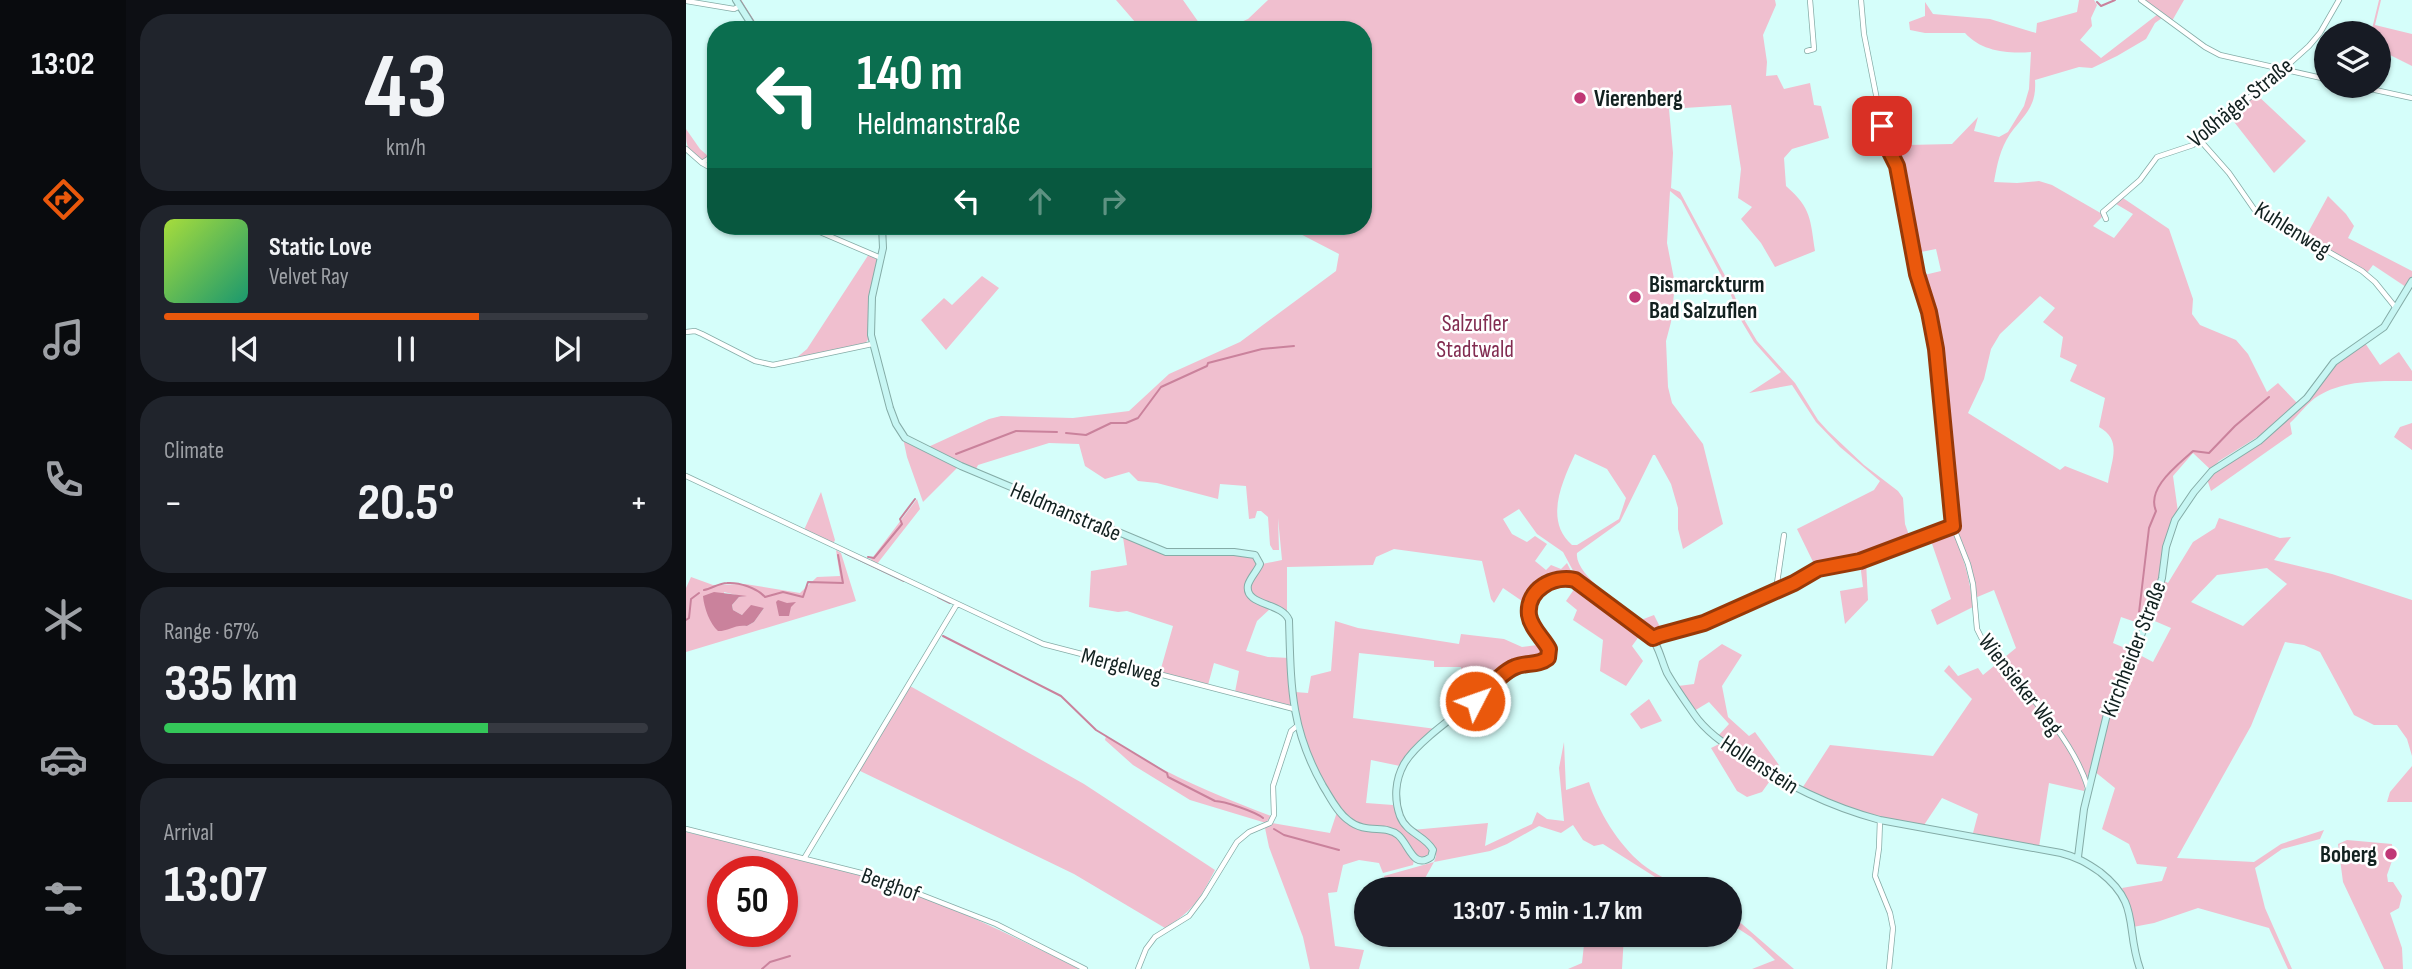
<!DOCTYPE html>
<html lang="en">
<head>
<meta charset="utf-8">
<style>
  body { margin:0; font-family:"Sofia Sans Condensed",sans-serif; background:#20242c; color:#f1f3f6; height:100vh; display:flex; flex-direction:column; font-size:26px; white-space:nowrap }
  * { box-sizing:border-box; margin:0 }
  p { font-size:23px; color:#9ea1a6 }
  .icon { flex:none; width:38px; height:38px; fill:none; stroke:currentColor; stroke-width:2; stroke-linecap:round; stroke-linejoin:round }
  .map { position:relative; flex:1; overflow:hidden }
  .drawer { display:flex; flex-direction:column; gap:14px; padding:14px; background:#0d0f14; width:560px }
  .drawer>* { flex:none }
  .guide { position:absolute; left:21px; top:21px; width:665px; height:214px; border-radius:28px; box-shadow:0 2px 5px #0004; background:#0b6e4f; color:#fff; overflow:hidden }
  .tools { position:absolute; left:1628px; top:21px; display:grid; gap:14px }
  .tools a { display:grid; place-items:center; width:77px; height:77px; border-radius:50%; background:#171b24; box-shadow:0 2px 5px #0004; font-size:35px }
  .speed { position:absolute; left:21px; top:856px; display:flex; gap:14px; font-size:35px; font-weight:700; text-align:center }
  .speed>* { display:grid; place-content:center; width:91px; height:91px; border-radius:50%; background:#171b24; box-shadow:0 2px 5px #0004; line-height:1 }
  .speed .limit { border:10px solid #d22; background:#fff; color:#111 }
  .pin { position:absolute; display:grid; place-items:center; width:60px; height:60px; color:#fff; margin:-30px; border-radius:14px; box-shadow:0 4px 10px #0006 }
  .me { position:absolute; width:77px; margin:-38px; rotate:49deg; stroke-linejoin:round; filter:drop-shadow(0 0 5px #0008) }
  .turn { display:flex; align-items:center; gap:24px; height:147px; padding:0 35px; font-size:32px }
  .turn .icon { width:91px; height:91px; stroke-width:2.5 }
  .turn b { display:block; font-size:49px; line-height:60px }
  .lanes { display:flex; align-items:center; height:66px; padding:0 35px; background:#0003; justify-content:center; gap:35px; direction:ltr }
  .lanes .off { opacity:.35 }
  .big { font-size:52px; font-weight:700; line-height:1.1 }
  .drawer .tile { flex:1; display:flex; flex-direction:column; justify-content:center; gap:10px; min-width:0; padding:0 24px; border-radius:28px; background:#20242c }
  .drawer .dial { align-items:center; gap:0 }
  .dial b { font-size:91px; line-height:1 }
  .song { display:flex; align-items:center; gap:21px }
  .cover { width:84px; height:84px; border-radius:10px; background:linear-gradient(135deg,hsl(80 70% 55%),hsl(160 70% 35%)) }
  .played { height:7px; border-radius:4px; background:linear-gradient(90deg,#ea580c 65%,#363941 65%) }
  .keys { display:flex; justify-content:space-around; direction:ltr }
  .heat { display:flex; justify-content:space-between; align-items:center; font-size:38px; direction:ltr }
  .charge { height:10px; border-radius:5px; background:linear-gradient(90deg,#34c759 67%,#363941 0) }
  .trip { position:absolute; left:668px; top:877px; width:388px; height:70px; border-radius:35px; background:#171b24; box-shadow:0 2px 5px #0004; font-weight:700; line-height:70px; text-align:center }
  main { display:flex; flex:1; min-height:0 }
  .tab-bar { display:flex; flex-direction:column; width:126px; justify-content:space-around; align-items:center; background:#090b0e; color:#9ea1a6 }
  .tab-bar .icon { width:49px; height:49px }
  .tab-bar .active { color:#ea580c }
  .tab-bar b { font-size:32px; color:#f1f3f6 }
  .map>svg:first-child { display:block }
  .green { fill:#f0bfcf; fill-rule:evenodd }
  .water { fill:#ca829c }
  .lines { fill:none; stroke-linecap:round; stroke-linejoin:round }
  .stream { stroke:#ca829c; stroke-width:2 }
  .minor-casing { stroke:#85aca7; stroke-width:6 }
  .secondary-casing { stroke:#85aca7; stroke-width:8 }
  .minor { stroke:#fff; stroke-width:4.5 }
  .secondary { stroke:#c7f6f3; stroke-width:6 }
  .route-casing { stroke:#983908; stroke-width:18 }
  .route { stroke:#ea580c; stroke-width:12 }
  .poi-dot { fill:#c03876; stroke:#fff; stroke-width:2.5 }
  .labels { text-anchor:middle; stroke-width:5; stroke-linejoin:round; paint-order:stroke }
  .poi-label { font-size:23px; font-weight:bold; fill:#122120; stroke:#fff; text-anchor:start }
  .street-label { font-size:23px; fill:#122120; stroke:#fff }
  .park-label { font-size:23px; fill:#822c51; stroke:#fff }
</style>
</head>
<body>
<main>
<nav class="tab-bar">
<b>13:02</b>
<svg class="icon active" aria-label="directions" viewBox="0 0 24 24"><path d="M12 3l9 9-9 9-9-9zM9 14v-3h6M13 9l2 2-2 2"/></svg>
<svg class="icon" aria-label="music" viewBox="0 0 24 24"><path d="M9 18V5l10-2v13"/><circle cx="6" cy="18" r="3"/><circle cx="16" cy="16" r="3"/></svg>
<svg class="icon" aria-label="phone" viewBox="0 0 24 24"><path d="M5 4h4l2 5-3 2q2 4 5 5l2-3 5 2v4C11 20 4 13 5 4z"/></svg>
<svg class="icon" aria-label="climate" viewBox="0 0 24 24"><path d="M12 3v18M4 7l16 10M4 17L20 7"/></svg>
<svg class="icon" aria-label="car" viewBox="0 0 24 24"><path d="M5 17H2v-5l4-1 3-4h7l3 4 3 1v5h-3M9 17h6M6 11h13"/><circle cx="7" cy="17" r="2"/><circle cx="17" cy="17" r="2"/></svg>
<svg class="icon" aria-label="filters" viewBox="0 0 24 24"><path d="M4 7h16M4 17h16"/><circle cx="9" cy="7" r="2"/><circle cx="15" cy="17" r="2"/></svg>
</nav>
<section class="drawer">
<div class="tile dial"><b>43</b><p>km/h</p></div>
<div class="tile">
<div class="song"><i class="cover"></i><div><b>Static Love</b><p>Velvet Ray</p></div></div>
<div class="played"></div>
<div class="keys"><svg class="icon" aria-label="previous" viewBox="0 0 24 24"><path d="M18 5L8 12l10 7zM5 5v14"/></svg><svg class="icon" aria-label="pause" viewBox="0 0 24 24"><path d="M8 5v14M16 5v14"/></svg><svg class="icon" aria-label="next" viewBox="0 0 24 24"><path d="M6 5l10 7-10 7zM19 5v14"/></svg></div>
</div>
<div class="tile"><p>Climate</p>
<div class="heat"><a>−</a><b class="big">20.5°</b><a>+</a></div>
</div>
<div class="tile"><p>Range · 67%</p><b class="big">335 km</b><div class="charge"></div></div>
<div class="tile"><p>Arrival</p><b class="big">13:07</b></div>
</section>
<div class="map">
<svg width="1726" height="969" viewBox="0 0 1726 969">
  <rect width="100%" height="100%" fill="#d5fefa"/>
  <path class="green" d="M 430,0 L 497,0 L 518,30 L 456,30 Z
    M 582,0 L 1089,0 L 1090,5 L 1077,35 L 1081,62 L 1080,76 L 1091,75 L 1098,89 L 1124,83 L 1128,105 L 1135,106 L 1143,138 L 1106,149 L 1098,158 L 1100,186 C 1126,209 1124,219 1129,251 L 1089,267 L 1075,243 L 1055,219 L 1066,207 L 1052,198 L 1055,169 L 1045,105 L 983,109 L 987,153 L 985,188 L 994,192 L 1044,285 L 1059,321 L 1071,341 L 1109,383 L 1132,420 L 1142,431 L 1178,465 L 1212,491 L 1217,498 L 1219,524 L 1224,538 L 1265,523 C 1275,551 1284,576 1287,607 L 1251,625 L 1245,610 L 1265,599 L 1244,538 L 1180,562 L 1182,600 L 1159,624 L 1154,591 L 1177,587 L 1174,563 L 1130,568 L 1111,529 L 1188,490 L 1194,481 L 1154,447 L 1130,422 L 1106,385 L 1063,393 L 1095,372 L 1068,342 L 1056,322 L 1042,288 L 995,200 L 984,191 L 981,243 L 989,284 L 985,322 L 980,341 L 982,387 L 986,403 L 1017,444 L 1037,524 L 997,549 L 992,529 L 992,508 L 985,484 L 969,455 L 967,455 L 934,522 L 891,553 C 888,575 939,607 955,620 L 968,615 L 977,633 L 967,635 L 891,578 L 877,552 L 851,534 L 833,509 L 817,519 L 826,534 L 841,542 L 849,536 L 861,544 L 849,561 L 860,570 L 865,565 L 875,569 L 881,563 L 887,575 L 886,578 L 864,579 L 842,605 L 817,588 L 808,603 L 805,599 L 796,561 L 708,549 L 690,557 L 687,565 L 601,567 L 601,611 C 572,595 551,605 576,564 L 596,560 L 592,518 L 593,550 L 587,550 L 584,545 L 582,517 L 575,511 L 571,511 L 569,518 L 563,519 L 560,486 L 534,484 L 532,499 L 471,483 L 452,481 L 443,472 L 419,479 L 399,466 L 393,444 L 363,443 L 292,465 L 290,469 L 240,448 L 303,419 L 315,416 L 387,418 L 443,411 L 483,374 L 554,342 L 650,271 L 653,254 L 599,226 L 677,226 L 677,30 L 536,30 L 562,19 ZM 889,454 L 921,469 L 940,498 L 933,519 L 891,545 L 886,545 C 858,521 876,482 889,454 Z
    M 1393,0 L 1408,0 L 1411,5 L 1405,18 L 1406,26 L 1394,40 L 1415,58 L 1472,14 L 1476,18 L 1469,23 L 1460,39 L 1431,56 L 1406,68 L 1393,67 L 1349,80 C 1351,107 1338,115 1324,134 C 1314,149 1311,165 1308,182 L 1331,183 L 1353,181 L 1366,185 L 1418,215 L 1407,226 L 1428,238 L 1447,214 L 1430,204 L 1437,198 L 1483,229 L 1507,299 L 1506,314 L 1514,325 L 1550,340 L 1562,354 L 1581,392 L 1592,383 L 1612,404 L 1573,436 L 1533,461 L 1525,470 L 1507,453 L 1487,476 L 1492,512 L 1475,578 L 1458,625 L 1435,617 L 1427,643 L 1446,651 L 1419,713 L 1398,791 L 1363,783 L 1353,847 L 1287,833 L 1292,814 L 1256,798 L 1238,825 C 1193,818 1157,807 1115,790 L 1144,745 L 1247,756 L 1286,699 L 1258,671 L 1263,665 L 1272,676 L 1292,668 L 1297,675 L 1330,648 L 1308,590 L 1289,598 L 1288,586 L 1268,525 L 1251,349 L 1234,276 L 1255,271 L 1250,249 L 1230,253 L 1212,166 L 1202,143 L 1199,130 L 1216,132 L 1222,145 L 1266,144 L 1292,117 L 1288,131 L 1313,137 L 1322,132 L 1338,106 L 1343,89 L 1345,52 C 1321,54 1295,51 1279,33 L 1239,33 L 1224,30 L 1223,22 L 1239,16 L 1239,2 L 1247,14 L 1304,19 L 1350,33 L 1351,23 L 1391,12 ZM 1354,296 L 1369,308 L 1357,322 L 1377,337 L 1374,357 L 1391,365 L 1384,381 L 1419,398 L 1413,427 C 1437,440 1425,461 1422,483 L 1379,466 L 1374,470 L 1282,413 L 1298,379 L 1305,349 L 1314,334 Z
    M 1458,0 L 1498,0 L 1486,21 Z
    M 1693,0 L 1695,0 L 1689,25 L 1726,34 L 1726,66 L 1692,49 L 1692,33 L 1685,33 Z
    M 1569,93 L 1620,141 L 1588,173 L 1545,118 L 1529,129 L 1518,144 L 1515,139 L 1527,124 Z
    M 0,129 L 14,149 L 23,157 L 16,161 C 1,149 0,148 0,129 Z
    M 1642,196 L 1660,214 L 1668,226 L 1662,238 L 1726,271 L 1726,277 L 1720,287 L 1687,265 L 1681,273 L 1619,238 Z
    M 183,254 L 193,261 L 184,298 L 183,338 L 179,344 L 109,359 L 121,349 Z
    M 296,276 L 313,288 L 260,350 L 235,320 L 258,298 L 266,305 Z
    M 1679,343 L 1694,365 L 1713,352 L 1726,371 L 1726,381 C 1696,381 1659,379 1632,396 C 1622,402 1613,415 1604,423 L 1606,434 L 1525,491 L 1521,479 L 1581,437 L 1649,363 Z
    M 1726,423 L 1726,450 L 1708,437 L 1714,427 Z
    M 217,438 L 272,467 L 237,502 L 221,457 Z
    M 135,492 L 149,540 L 147,544 L 118,530 Z
    M 231,499 L 234,509 L 191,564 L 184,561 Z
    M 1533,518 L 1594,538 L 1605,537 L 1588,560 L 1646,574 L 1726,600 L 1726,756 L 1721,739 L 1711,725 L 1688,725 L 1668,715 L 1634,652 L 1618,645 L 1599,642 L 1565,726 L 1491,858 L 1568,862 L 1595,844 L 1638,830 L 1634,839 L 1596,849 L 1569,868 L 1579,908 L 1606,969 L 1602,969 L 1583,928 L 1512,908 L 1468,923 L 1447,927 L 1441,898 L 1436,888 L 1476,881 L 1481,867 L 1451,864 L 1443,844 L 1416,829 L 1429,788 L 1408,771 L 1423,714 L 1450,653 L 1467,662 L 1485,628 L 1464,619 L 1478,581 L 1482,583 L 1507,542 L 1529,528 ZM 1581,568 L 1601,584 L 1557,626 L 1505,602 L 1531,575 Z
    M 437,537 L 480,553 L 562,553 L 571,560 C 572,575 561,575 563,596 L 585,608 L 571,621 L 560,651 L 582,657 L 603,658 L 606,706 L 549,692 L 553,671 L 528,663 L 522,685 L 474,672 L 487,626 L 441,611 L 432,612 L 403,607 L 405,571 L 441,565 Z
    M 150,550 L 155,553 L 170,601 L 0,652 L 0,588 L 5,577 L 27,585 L 59,584 L 114,593 L 131,577 L 154,576 ZM 38,592 L 58,597 L 53,597 L 46,605 L 47,610 L 56,615 L 64,609 L 78,608 L 68,622 L 61,626 L 53,624 L 42,628 Z
    M 891,585 L 957,631 L 946,646 L 957,661 L 940,686 L 914,671 L 917,640 L 887,620 L 891,610 L 880,601 Z
    M 649,621 L 672,628 L 773,644 L 775,634 L 818,639 L 836,647 L 859,644 L 861,649 L 858,660 L 832,664 L 778,707 L 775,667 L 748,667 L 748,661 L 673,653 L 667,718 L 750,729 L 714,766 L 685,760 L 680,803 L 707,805 C 710,812 713,821 718,827 C 726,838 747,840 744,856 L 739,859 L 730,856 L 717,837 L 683,828 L 661,818 L 648,801 L 619,744 L 609,692 L 622,693 L 625,676 L 645,671 Z
    M 1036,644 L 1056,655 L 1036,686 L 1042,717 L 1063,736 L 1069,732 L 1093,765 L 1087,773 L 1032,736 L 1043,724 L 1023,702 L 1008,711 L 992,686 L 1008,684 L 1013,661 Z
    M 224,686 L 398,784 L 529,870 C 514,899 508,910 479,928 L 388,874 L 172,770 Z
    M 963,699 L 976,721 L 955,729 L 944,714 Z
    M 420,736 C 472,771 527,794 585,816 L 580,823 L 504,800 L 447,765 L 419,740 Z
    M 878,742 L 880,790 L 903,782 C 912,811 932,844 956,864 C 968,874 985,881 998,889 L 988,889 L 917,844 L 908,846 L 897,840 L 887,825 L 875,833 L 853,826 L 821,844 L 804,851 L 748,862 L 733,889 L 702,889 L 698,876 L 748,862 L 750,856 L 745,841 L 726,830 L 802,823 L 799,846 L 846,824 L 851,812 L 861,819 L 878,821 L 873,768 Z
    M 1035,743 L 1086,778 L 1076,792 L 1061,797 L 1051,791 L 1025,748 Z
    M 1726,766 L 1726,802 L 1701,802 L 1704,792 Z
    M 651,812 L 659,821 L 673,830 L 703,832 L 709,835 L 728,860 L 727,865 L 697,873 L 693,863 L 673,860 L 657,865 L 651,892 L 642,893 L 649,946 L 678,950 L 673,969 L 624,969 L 617,937 L 583,847 L 579,828 L 586,823 L 644,833 Z
    M 0,832 C 62,846 127,856 188,878 C 258,903 326,935 393,969 L 0,969 ZM 37,872 L 96,872 L 96,931 L 37,931 Z
    M 1661,840 L 1706,844 L 1707,858 L 1701,875 L 1702,882 L 1707,882 L 1716,896 L 1713,908 L 1704,913 L 1716,948 L 1717,969 L 1698,969 L 1657,882 L 1652,844 Z
    M 909,877 L 937,889 L 903,889 Z
    M 1045,917 L 1056,924 L 1108,969 L 1066,969 L 1089,960 L 1065,937 L 1045,924 Z
    M 899,935 L 938,935 L 936,969 L 882,969 L 896,963 Z"/>
  <path class="water" d="M 28,592 L 61,596 L 53,597 L 46,605 L 47,610 L 56,615 L 65,605 L 78,608 L 68,622 L 61,626 C 49,624 43,631 32,631 C 24,624 18,608 17,596 Z
    M 92,600 L 101,603 L 110,602 L 105,607 L 103,616 L 93,616 L 90,602 Z"/>
  <g class="lines">
    <path class="stream" d="M 54,0 L 73,30
      M 1411,2 L 1415,6 L 1429,0
      M 380,433 L 400,435 L 425,423 L 440,423 L 452,418 L 475,387 L 521,366 L 522,363 L 576,349 L 608,346
      M 270,454 L 330,431 L 371,432
      M 159,553 L 218,581
      M 182,557 L 188,558 L 216,524 L 214,519 L 229,499
      M 18,590 C 25,589 33,583 41,583 C 53,582 71,588 79,597 L 97,592 L 117,597 L 122,582 L 157,583 L 152,555
      M 252,597 L 264,603
      M 0,620 L 3,618 L 5,599 L 13,593
      M 1452,621 L 1463,528 L 1470,511 C 1460,488 1492,465 1507,451 L 1523,453 L 1549,426 L 1583,397
      M 257,636 L 375,696 L 410,730 L 481,773 L 482,777 L 529,801 C 538,801 570,812 577,818
      M 588,829 L 598,835 L 653,850
      M 76,969 L 84,962 L 104,956"/>
    <g class="minor-casing">
      <path id="minor" d="M 1175,0 L 1178,34 L 1195,120 L 1200,144 L 1211,166 L 1232,278 L 1243,312 L 1250,349 L 1267,526 L 1282,564 L 1287,584 L 1291,629 L 1299,645 C 1335,687 1386,735 1402,788
        M 1455,0 L 1519,47 L 1534,55 L 1640,79
        M 0,1 L 48,9 L 54,6
        M 1121,51 L 1128,49 L 1124,0
        M 1671,86 L 1726,98
        M 1513,139 L 1543,173 L 1568,209 L 1676,271 L 1689,282 L 1710,308
        M 0,149 L 16,163 L 30,171
        M 16,163 L 30,154
        M 1420,219 L 1417,212 L 1454,180 L 1471,157 L 1507,145 L 1533,117 L 1547,110 L 1581,84 L 1623,46 L 1634,33 L 1653,0
        M 120,226 L 195,258
        M 0,332 L 9,331 L 16,334 L 69,361 L 87,365 L 186,344
        M 0,476 L 357,644 L 608,709
        M 1090,590 L 1098,535
        M 967,638 L 1018,623 L 1108,583 L 1132,568 L 1174,561 L 1267,526
        M 1194,820 L 1193,848 L 1189,876 L 1204,913 L 1207,928 L 1203,969
        M 0,829 L 187,876 L 310,924 L 399,969
        M 119,857 L 271,604
        M 452,969 L 460,949 L 469,937 L 503,916 L 518,896 L 551,842 L 563,832 L 584,823 L 588,815 L 587,786 L 605,731 L 611,726"/>
    </g>
    <g class="secondary-casing">
      <path id="secondary" d="M 50,0 L 69,30
        M 196,226 L 197,248 L 186,297 L 185,335 L 204,408 L 210,424 L 219,438 L 275,466 L 480,552 L 548,552 L 569,555 L 574,564 C 571,571 564,578 562,585 C 558,606 596,602 603,620 C 605,685 604,728 637,786 C 644,797 651,812 662,820 C 680,835 699,824 712,835 C 723,844 727,870 745,857 L 747,850 C 739,835 721,834 714,816 C 708,799 709,780 718,764 C 732,739 784,706 807,686 C 814,680 819,672 827,668 C 838,662 851,667 862,658 L 863,648 C 852,631 835,617 849,595 C 856,584 868,576 882,578 C 900,581 946,621 963,634 C 973,645 975,660 981,673 C 989,687 999,701 1008,714 C 1020,732 1039,744 1057,756 C 1101,785 1142,806 1194,820 L 1375,853 C 1391,857 1401,863 1414,872 C 1455,904 1439,927 1454,969
        M 1392,857 L 1398,809 L 1421,714 L 1469,603 L 1476,578 L 1480,547 L 1489,520 L 1508,492 L 1526,471 L 1573,441 L 1621,398 L 1648,362 L 1698,327 L 1726,281"/>
    </g>
    <use href="#minor" class="minor"/>
    <use href="#secondary" class="secondary"/>
  </g>
  <g class="lines">
    <g class="route-casing">
      <path id="route" d="M 789,701 C 800,691 816,672 829,667 C 840,662 852,666 862,658 L 863,649 C 857,638 845,628 843,615 C 840,589 868,575 889,580 L 967,638 L 974,635 L 1018,623 L 1108,583 L 1132,569 L 1174,561 L 1267,526 L 1250,349 L 1243,312 L 1231,274 L 1211,166 L 1200,144 L 1196,126"/>
    </g>
    <use href="#route" class="route"/>
  </g>
  <g class="poi-dot">
    <circle cx="894" cy="98" r="7"/>
    <circle cx="949" cy="297" r="7"/>
    <circle cx="1705" cy="854" r="7"/>
  </g>
  <g class="labels">
    <g class="poi-label">
      <text x="908" y="106">Vierenberg</text>
      <text x="963" y="292">Bismarckturm<tspan x="963" dy="26">Bad Salzuflen</tspan></text>
      <text x="1691" y="862" text-anchor="end">Boberg</text>
    </g>
    <g class="street-label">
      <text transform="translate(1554 102) rotate(-39)" y="8">Voßhäger Straße</text>
      <text transform="translate(1607 229) rotate(32)" y="8">Kuhlenweg</text>
      <text transform="translate(380 511) rotate(23)" y="8">Heldmanstraße</text>
      <text transform="translate(1447 649) rotate(-69)" y="8">Kirchheider Straße</text>
      <text transform="translate(436 665) rotate(15)" y="8">Mergelweg</text>
      <text transform="translate(1335 684) rotate(52)" y="8">Wiensieker Weg</text>
      <text transform="translate(1074 764) rotate(33)" y="8">Hollenstein</text>
      <text transform="translate(205 884) rotate(20)" y="8">Berghof</text>
    </g>
    <g class="park-label">
      <text x="789" y="331">Salzufler<tspan x="789" dy="26">Stadtwald</tspan></text>
    </g>
  </g>
</svg>
<div class="tools">
<a><svg class="icon" aria-label="layers" viewBox="0 0 24 24"><path d="M12 4l9 5-9 5-9-5zM3 14l9 5 9-5"/></svg></a>
</div>
<div class="speed"><div class="limit">50</div></div>
<div class="pin" style="left:1196px;top:126px;background:#d93025"><svg class="icon" aria-label="arrive" viewBox="0 0 24 24"><path d="M6 21V4h12l-3 4 3 4H6"/></svg></div>
<svg class="me" style="left:789px;top:701px" viewBox="-20 -20 40 40"><circle r="17" fill="#ea580c" stroke="#fff" stroke-width="3"/><path d="M0-11L8 9 0 5-8 9z" fill="#fff"/></svg>
<div class="trip">13:07 · 5 min · 1.7 km</div>
<div class="guide">
<div class="turn"><svg class="icon" aria-label="left" viewBox="0 0 24 24"><path d="M17 20v-9H6M10 6l-5 5 5 5"/></svg><div><b>140 m</b>Heldmanstraße</div></div>
<div class="lanes"><svg class="icon" aria-label="left" viewBox="0 0 24 24"><path d="M17 20v-9H6M10 6l-5 5 5 5"/></svg><svg class="icon off" aria-label="ahead" viewBox="0 0 24 24"><path d="M12 20V5M6 11l6-6 6 6"/></svg><svg class="icon off" aria-label="right" viewBox="0 0 24 24"><path d="M7 20v-9h11M14 6l5 5-5 5"/></svg></div>
</div>
</div>
</main>
</body>
</html>
